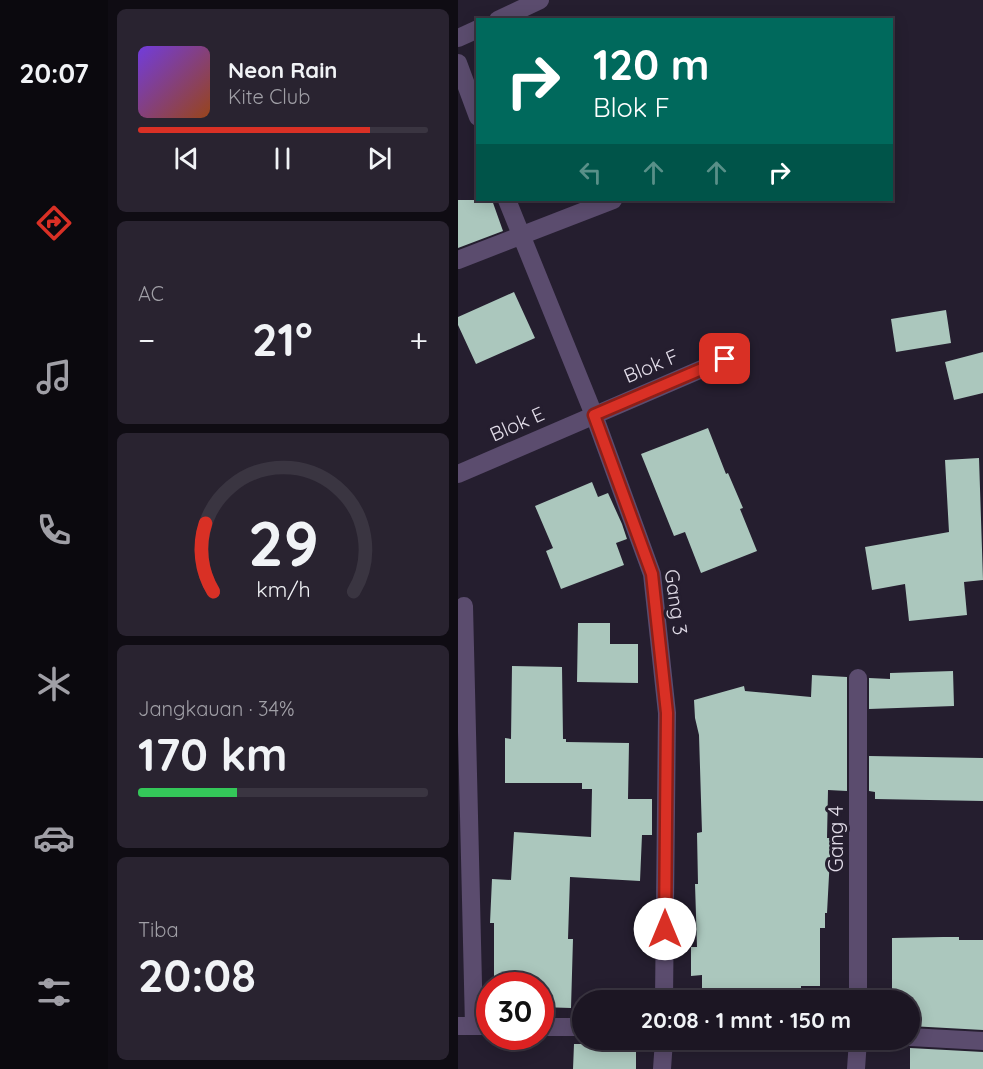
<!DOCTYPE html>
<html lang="id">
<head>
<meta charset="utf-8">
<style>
  body { margin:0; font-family:Quicksand,sans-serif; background:#292330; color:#f1f3f6; height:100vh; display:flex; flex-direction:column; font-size:22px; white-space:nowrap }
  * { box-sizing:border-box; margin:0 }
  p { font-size:20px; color:#a09fa6 }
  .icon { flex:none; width:33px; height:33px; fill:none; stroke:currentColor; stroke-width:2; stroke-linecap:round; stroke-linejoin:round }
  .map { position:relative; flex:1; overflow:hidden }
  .sheet { display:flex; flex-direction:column; gap:9px; padding:9px; background:#0f0c13; width:350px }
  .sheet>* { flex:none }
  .banner { position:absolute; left:18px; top:18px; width:417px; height:183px; border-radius:0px; box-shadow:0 3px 15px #0003,0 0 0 2px #3a3541; background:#00695c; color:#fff; overflow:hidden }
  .speed { position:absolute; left:18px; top:972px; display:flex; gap:12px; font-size:30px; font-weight:700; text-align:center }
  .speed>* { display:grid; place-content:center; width:78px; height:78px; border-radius:50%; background:#1c1623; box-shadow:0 3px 15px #0003,0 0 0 2px #3a3541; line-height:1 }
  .speed .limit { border:9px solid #d22; background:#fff; color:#111 }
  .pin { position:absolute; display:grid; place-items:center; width:51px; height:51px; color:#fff; margin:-26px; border-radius:12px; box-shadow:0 3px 9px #0006 }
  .me { position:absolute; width:66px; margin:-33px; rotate:0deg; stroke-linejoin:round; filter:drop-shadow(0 0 4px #0008) }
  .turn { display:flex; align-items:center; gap:21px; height:126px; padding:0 18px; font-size:27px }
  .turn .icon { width:78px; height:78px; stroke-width:2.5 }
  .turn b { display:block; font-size:42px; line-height:51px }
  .lanes { display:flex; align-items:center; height:57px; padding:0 18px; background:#0003; justify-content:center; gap:30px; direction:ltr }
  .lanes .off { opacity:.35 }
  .big { font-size:45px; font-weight:800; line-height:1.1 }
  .sheet .tile { flex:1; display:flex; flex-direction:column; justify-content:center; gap:9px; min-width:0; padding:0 21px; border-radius:9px; background:#292330 }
  .sheet .dial { align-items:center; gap:0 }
  .dial svg { height:156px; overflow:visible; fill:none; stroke:#3a3541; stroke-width:7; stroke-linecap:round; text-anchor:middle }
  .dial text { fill:#f1f3f6; stroke:none }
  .song { display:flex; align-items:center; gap:18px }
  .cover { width:72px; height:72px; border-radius:9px; background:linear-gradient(135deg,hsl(260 70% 55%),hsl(20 70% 35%)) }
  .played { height:6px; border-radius:3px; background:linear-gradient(90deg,#d93025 80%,#3a3541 80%) }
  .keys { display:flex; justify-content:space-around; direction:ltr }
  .heat { display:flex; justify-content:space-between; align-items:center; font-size:33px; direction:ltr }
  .charge { height:9px; border-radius:4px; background:linear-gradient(90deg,#34c759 34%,#3a3541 0) }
  .trip { position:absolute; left:114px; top:990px; width:348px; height:60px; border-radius:30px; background:#1c1623; box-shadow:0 3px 15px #0003,0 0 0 2px #3a3541; font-weight:800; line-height:60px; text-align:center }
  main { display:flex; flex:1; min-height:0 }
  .tabs { display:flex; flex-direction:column; width:108px; justify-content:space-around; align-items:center; background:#0b090e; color:#a09fa6 }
  .tabs .icon { width:42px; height:42px }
  .tabs .on { color:#d93025 }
  .tabs b { font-size:27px; color:#f1f3f6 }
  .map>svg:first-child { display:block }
  .building { fill:#abc7bd }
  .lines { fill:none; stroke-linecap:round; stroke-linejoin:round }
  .minor { stroke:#5b4c6e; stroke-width:18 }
  .route-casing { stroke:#8d1f18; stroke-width:15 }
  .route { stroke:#d93025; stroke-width:10 }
  .labels { text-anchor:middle; stroke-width:6; stroke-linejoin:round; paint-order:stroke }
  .street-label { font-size:20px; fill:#e1dce8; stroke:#251e2f }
</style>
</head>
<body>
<main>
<nav class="tabs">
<b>20:07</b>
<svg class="icon on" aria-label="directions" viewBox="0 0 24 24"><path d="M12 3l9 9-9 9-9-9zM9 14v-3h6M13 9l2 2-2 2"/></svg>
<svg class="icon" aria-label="music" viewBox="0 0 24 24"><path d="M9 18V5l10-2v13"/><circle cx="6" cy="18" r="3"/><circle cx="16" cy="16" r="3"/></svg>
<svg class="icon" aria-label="phone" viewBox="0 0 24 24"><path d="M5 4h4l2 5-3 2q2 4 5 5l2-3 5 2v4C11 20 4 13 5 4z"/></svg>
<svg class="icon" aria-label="climate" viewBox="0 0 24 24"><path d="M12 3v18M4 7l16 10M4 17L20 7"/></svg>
<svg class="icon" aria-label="car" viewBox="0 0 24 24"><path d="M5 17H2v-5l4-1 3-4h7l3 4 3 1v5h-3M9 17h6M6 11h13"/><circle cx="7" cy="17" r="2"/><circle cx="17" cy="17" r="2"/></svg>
<svg class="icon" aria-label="filters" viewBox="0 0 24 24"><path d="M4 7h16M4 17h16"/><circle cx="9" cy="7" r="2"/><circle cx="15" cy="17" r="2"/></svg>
</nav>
<section class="sheet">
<div class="tile">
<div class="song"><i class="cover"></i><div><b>Neon Rain</b><p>Kite Club</p></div></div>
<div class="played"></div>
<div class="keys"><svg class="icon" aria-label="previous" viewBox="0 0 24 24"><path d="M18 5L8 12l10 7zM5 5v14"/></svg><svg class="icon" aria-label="pause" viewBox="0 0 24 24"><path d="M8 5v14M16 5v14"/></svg><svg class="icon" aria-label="next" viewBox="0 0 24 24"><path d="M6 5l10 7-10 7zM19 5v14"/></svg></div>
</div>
<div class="tile"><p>AC</p>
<div class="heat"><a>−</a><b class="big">21°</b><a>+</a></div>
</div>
<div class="tile dial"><svg viewBox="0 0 100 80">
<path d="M14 69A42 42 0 1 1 86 69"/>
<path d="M14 69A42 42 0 0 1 10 34" stroke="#d93025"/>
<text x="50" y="56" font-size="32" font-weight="700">29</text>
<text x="50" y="72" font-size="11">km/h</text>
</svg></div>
<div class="tile"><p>Jangkauan · 34%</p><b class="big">170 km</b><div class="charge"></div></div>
<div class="tile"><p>Tiba</p><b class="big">20:08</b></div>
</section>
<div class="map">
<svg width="526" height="1069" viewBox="0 0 526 1069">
  <rect width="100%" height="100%" fill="#251e2f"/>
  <path class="building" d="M 0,200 L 34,200 L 45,231 L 0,248 Z
    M 56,292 L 77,338 L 18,364 L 0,325 L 0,317 Z
    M 488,310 L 493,343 L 438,352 L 433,319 Z
    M 525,352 L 525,393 L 496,400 L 487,362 Z
    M 250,428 L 268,474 L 270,473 L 285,508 L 282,509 L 299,551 L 243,573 L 227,532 L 216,536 L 183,454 Z
    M 521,458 L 525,580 L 506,582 L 509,615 L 451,621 L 447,584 L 414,590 L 407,547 L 491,532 L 487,460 Z
    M 134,482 L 140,497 L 150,493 L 164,524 L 169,539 L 158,543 L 166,565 L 103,589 L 88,551 L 95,548 L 77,506 Z
    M 120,623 L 152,623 L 152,644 L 180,644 L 180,683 L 119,682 Z
    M 54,666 L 104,667 L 105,739 L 108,739 L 108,742 L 171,743 L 170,799 L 194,799 L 194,835 L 184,835 L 182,881 L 112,877 L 110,939 L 115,939 L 113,1008 L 82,1007 L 82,986 L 36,986 L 36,923 L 32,923 L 34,879 L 53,880 L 56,832 L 133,837 L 134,789 L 124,789 L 124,783 L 47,783 L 47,738 L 53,739 Z
    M 495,671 L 496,706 L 411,709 L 411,678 L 432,679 L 432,673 Z
    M 354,675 L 389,677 L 389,791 L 370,790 L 369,838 L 373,838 L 369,913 L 367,913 L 367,928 L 362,928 L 362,986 L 343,986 L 343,1000 L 244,1000 L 244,975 L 233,976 L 233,947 L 239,947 L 237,884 L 240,884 L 239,833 L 244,832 L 241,735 L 237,718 L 236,700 L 286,686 L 287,691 L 353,697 Z
    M 411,756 L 525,758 L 525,801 L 417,799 L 417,792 L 411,791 Z
    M 485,937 L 501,937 L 501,940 L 525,940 L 525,1030 L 452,1026 L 452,1000 L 434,1000 L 434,938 Z
    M 116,1044 L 178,1044 L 178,1069 L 115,1069 Z
    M 452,1048 L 525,1052 L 525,1069 L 452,1069 Z"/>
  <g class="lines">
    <path class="minor" d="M 40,20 L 82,0
      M 0,38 L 20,29
      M 0,63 L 20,117
      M 49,200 L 136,415 L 194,574 L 209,713 L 206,1000
      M 0,260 L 155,200
      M 0,474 L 267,359
      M 6,606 L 16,1026
      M 400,1000 L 400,678
      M 0,1026 L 32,1026
      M 82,1027 L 124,1027
      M 452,1037 L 526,1041
      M 204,1069 L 206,1040
      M 398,1069 L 400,1040"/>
  </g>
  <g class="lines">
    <g class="route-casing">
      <path id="route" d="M 207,929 L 209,713 L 194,574 L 136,415 L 267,359"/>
    </g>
    <use href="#route" class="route"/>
  </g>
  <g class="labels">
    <g class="street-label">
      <text transform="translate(193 366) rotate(-23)" y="7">Blok F</text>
      <text transform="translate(59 424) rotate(-24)" y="7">Blok E</text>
      <text transform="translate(218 602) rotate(82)" y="7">Gang 3</text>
      <text transform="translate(378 839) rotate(-90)" y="7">Gang 4</text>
    </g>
  </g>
</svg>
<div class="speed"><div class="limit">30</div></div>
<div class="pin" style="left:267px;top:359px;background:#d93025"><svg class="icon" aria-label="arrive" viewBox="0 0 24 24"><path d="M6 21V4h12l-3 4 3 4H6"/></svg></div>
<svg class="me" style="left:207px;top:929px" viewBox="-20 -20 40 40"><circle r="19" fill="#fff"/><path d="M0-13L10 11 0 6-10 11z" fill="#d93025"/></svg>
<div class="trip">20:08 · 1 mnt · 150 m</div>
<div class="banner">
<div class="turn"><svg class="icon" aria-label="right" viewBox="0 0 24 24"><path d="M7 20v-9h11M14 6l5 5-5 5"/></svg><div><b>120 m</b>Blok F</div></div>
<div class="lanes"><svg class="icon off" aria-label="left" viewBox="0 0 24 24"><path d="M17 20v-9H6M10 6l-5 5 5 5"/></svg><svg class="icon off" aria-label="ahead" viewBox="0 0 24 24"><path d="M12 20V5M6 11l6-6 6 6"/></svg><svg class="icon off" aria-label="ahead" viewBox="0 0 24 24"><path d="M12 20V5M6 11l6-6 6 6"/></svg><svg class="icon" aria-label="right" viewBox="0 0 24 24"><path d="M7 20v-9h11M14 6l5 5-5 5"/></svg></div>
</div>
</div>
</main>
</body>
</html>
